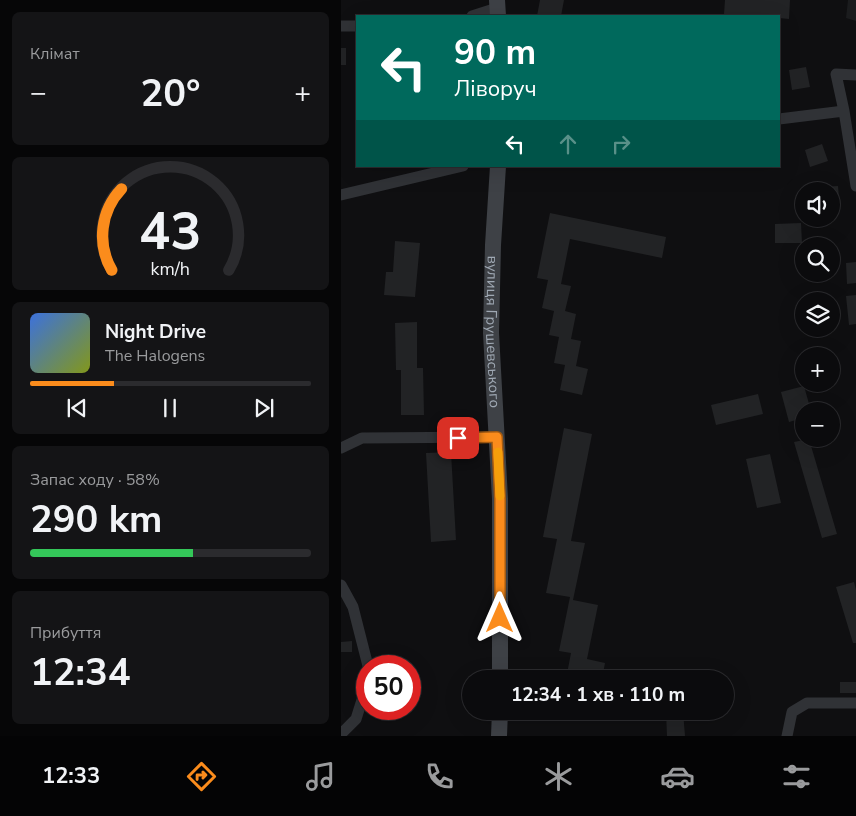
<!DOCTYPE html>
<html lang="uk">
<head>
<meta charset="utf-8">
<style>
  body { margin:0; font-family:"Nunito Sans",sans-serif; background:#141416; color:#f1f3f6; height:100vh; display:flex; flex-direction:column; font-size:19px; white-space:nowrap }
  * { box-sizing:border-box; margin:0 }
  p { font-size:16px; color:#9a9b9d }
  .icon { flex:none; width:28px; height:28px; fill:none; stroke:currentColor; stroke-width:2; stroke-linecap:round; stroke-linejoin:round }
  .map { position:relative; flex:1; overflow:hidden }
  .side { display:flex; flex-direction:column; gap:12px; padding:12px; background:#060607; width:341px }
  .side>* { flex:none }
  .banner { position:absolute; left:15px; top:15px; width:424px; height:152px; border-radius:0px; box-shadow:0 5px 20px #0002,0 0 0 1px #2b2b2e; background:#00695c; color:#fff; overflow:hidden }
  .controls { position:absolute; left:454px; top:182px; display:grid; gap:10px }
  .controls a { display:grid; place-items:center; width:45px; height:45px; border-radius:50%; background:#0b0b0d; box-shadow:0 5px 20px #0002,0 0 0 1px #2b2b2e; font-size:25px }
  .speed { position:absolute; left:15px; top:655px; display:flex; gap:10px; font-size:25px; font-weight:700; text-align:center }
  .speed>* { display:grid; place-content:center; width:65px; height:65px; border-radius:50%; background:#0b0b0d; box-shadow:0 5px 20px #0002,0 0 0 1px #2b2b2e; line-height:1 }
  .speed .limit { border:8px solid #d22; background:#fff; color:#111 }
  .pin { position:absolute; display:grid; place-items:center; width:42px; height:42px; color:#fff; margin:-21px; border-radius:10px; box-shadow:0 2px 8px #0006 }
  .me { position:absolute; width:55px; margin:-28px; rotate:0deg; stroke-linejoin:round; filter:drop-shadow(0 0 4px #0008) }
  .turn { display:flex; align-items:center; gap:18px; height:105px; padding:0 15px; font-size:22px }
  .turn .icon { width:65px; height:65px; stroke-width:2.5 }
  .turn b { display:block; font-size:35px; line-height:42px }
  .lanes { display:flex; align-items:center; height:48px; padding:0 15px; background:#0003; justify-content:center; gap:25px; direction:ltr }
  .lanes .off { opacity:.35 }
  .big { font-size:38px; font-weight:700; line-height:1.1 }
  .side .widget { flex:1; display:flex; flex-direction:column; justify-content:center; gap:8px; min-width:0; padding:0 18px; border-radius:8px; background:#141416 }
  .side .dial { align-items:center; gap:0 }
  .dial svg { height:130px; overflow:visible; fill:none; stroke:#2b2b2e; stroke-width:7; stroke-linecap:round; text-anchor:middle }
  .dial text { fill:#f1f3f6; stroke:none }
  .song { display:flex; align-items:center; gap:15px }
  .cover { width:60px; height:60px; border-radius:8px; background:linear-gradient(135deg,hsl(220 70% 55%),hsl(70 70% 35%)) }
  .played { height:5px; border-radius:2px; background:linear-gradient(90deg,#fb8c1c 30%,#2b2b2e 30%) }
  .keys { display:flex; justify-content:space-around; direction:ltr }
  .heat { display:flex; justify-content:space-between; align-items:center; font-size:28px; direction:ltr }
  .charge { height:8px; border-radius:4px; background:linear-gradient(90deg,#34c759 58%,#2b2b2e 0) }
  .trip { position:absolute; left:121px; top:670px; width:272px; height:50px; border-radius:25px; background:#0b0b0d; box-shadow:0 5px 20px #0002,0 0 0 1px #2b2b2e; font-weight:700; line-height:50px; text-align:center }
  .tab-bar { display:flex; height:80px; justify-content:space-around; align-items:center; background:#040405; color:#9a9b9d }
  .tab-bar .icon { width:35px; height:35px }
  .tab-bar .on { color:#fb8c1c }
  .tab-bar b { font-size:22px; color:#f1f3f6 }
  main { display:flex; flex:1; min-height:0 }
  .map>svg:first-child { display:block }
  .built { fill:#1b1c1e }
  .building { fill:#222325 }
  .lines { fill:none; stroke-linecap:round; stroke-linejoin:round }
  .minor { stroke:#303236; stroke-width:11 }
  .secondary { stroke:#3e4146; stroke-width:16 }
  .route-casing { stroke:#a35b12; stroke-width:12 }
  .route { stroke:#fb8c1c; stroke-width:9 }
  .slow { stroke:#f59e0b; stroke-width:9 }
  .labels { text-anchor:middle; stroke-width:5; stroke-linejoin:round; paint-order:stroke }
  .street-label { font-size:15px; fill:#9fa8b3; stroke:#0a0a0c }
</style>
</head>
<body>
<main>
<section class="side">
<div class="widget"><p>Клімат</p>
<div class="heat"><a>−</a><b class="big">20°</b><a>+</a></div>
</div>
<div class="widget dial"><svg viewBox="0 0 100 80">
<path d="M14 69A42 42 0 1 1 86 69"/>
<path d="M14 69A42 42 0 0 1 20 19" stroke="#fb8c1c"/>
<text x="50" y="56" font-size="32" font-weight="700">43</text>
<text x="50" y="72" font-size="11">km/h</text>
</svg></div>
<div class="widget">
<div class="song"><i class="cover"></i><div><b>Night Drive</b><p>The Halogens</p></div></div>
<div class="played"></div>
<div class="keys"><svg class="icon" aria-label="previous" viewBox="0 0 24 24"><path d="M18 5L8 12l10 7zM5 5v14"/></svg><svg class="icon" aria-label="pause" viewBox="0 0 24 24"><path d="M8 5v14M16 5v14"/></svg><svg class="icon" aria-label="next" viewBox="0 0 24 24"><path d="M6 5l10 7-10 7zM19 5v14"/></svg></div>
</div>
<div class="widget"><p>Запас ходу · 58%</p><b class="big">290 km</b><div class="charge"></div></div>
<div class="widget"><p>Прибуття</p><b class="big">12:34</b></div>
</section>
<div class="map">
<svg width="515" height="736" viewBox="0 0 515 736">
  <rect width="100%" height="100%" fill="#0f0f11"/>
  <path class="built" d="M 507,0 L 515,0 L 515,21 L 505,18 Z"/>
  <path class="building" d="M 199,0 L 223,0 L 220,16 L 196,16 Z
    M 384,0 L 449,0 L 448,19 L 438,18 L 438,16 L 412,16 L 383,14 Z
    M 0,48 L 5,48 L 5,65 L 0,65 Z
    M 465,67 L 469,87 L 451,90 L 448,70 Z
    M 481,144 L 487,161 L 469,167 L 464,150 Z
    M 497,186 L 499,210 L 490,211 L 490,191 L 482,191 L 482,187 Z
    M 209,213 L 325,237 L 321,258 L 229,239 L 220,284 L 230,286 L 224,311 L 235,314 L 230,339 L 240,341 L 235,366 L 247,369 L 241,395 L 219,390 L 224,365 L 213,363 L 218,337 L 208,335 L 213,311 L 201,308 L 207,280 L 196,278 Z
    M 460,223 L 461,243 L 434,243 L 434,224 Z
    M 54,241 L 79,243 L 74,297 L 43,295 L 45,272 L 52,272 Z
    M 515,262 L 515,283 L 506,284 L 505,263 Z
    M 515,295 L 515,324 L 508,325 L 505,296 Z
    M 76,322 L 76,368 L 82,368 L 83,415 L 60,415 L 60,370 L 55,370 L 54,323 Z
    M 463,386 L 470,411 L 462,411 L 462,418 L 448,422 L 440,392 Z
    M 417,394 L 422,414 L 375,425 L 370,405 Z
    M 223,428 L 251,434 L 230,541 L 244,543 L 232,600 L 257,605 L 246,659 L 264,663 L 261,679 L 225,679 L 230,653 L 218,651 L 229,597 L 205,593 L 216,539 L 202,537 Z
    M 467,439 L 468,439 L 496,534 L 481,538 L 453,442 Z
    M 110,452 L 115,540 L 90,542 L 85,453 Z
    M 429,454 L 440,503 L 416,508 L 405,459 Z
    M 513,582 L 515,590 L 515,643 L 512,643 L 495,587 Z
    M 11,641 L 11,652 L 0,652 L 0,642 Z
    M 499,682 L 515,682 L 515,693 L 499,693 Z
    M 342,711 L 344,736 L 326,736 L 325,712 Z"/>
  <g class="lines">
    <path class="minor" d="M 131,16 L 156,8
      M 0,26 L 16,26
      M 515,75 L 495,74 L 503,111 L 515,186
      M 438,119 L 503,111
      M 0,195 L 122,166
      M 0,448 L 21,438 L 156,437
      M 0,585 L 12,607 L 27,666
      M 0,734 L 15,719 L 21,700 L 26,673
      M 446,736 L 451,712 L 466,703 L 515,703"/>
    <g class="secondary">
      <path d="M 156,0 L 157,16"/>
      <path id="s1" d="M 157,166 L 152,245 L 150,333 L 159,499 L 159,679"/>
      <path d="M 158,736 L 159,711"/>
    </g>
  </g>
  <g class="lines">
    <g class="route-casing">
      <path id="route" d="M 117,438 L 156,437 L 159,499 L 159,618"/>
    </g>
    <use href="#route" class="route"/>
    <path class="slow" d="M 157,452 L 159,496"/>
  </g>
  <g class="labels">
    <g class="street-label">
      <text dy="5" stroke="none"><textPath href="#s1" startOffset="166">вулиця Грушевського</textPath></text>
    </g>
  </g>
</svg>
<div class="controls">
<a><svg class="icon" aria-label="sound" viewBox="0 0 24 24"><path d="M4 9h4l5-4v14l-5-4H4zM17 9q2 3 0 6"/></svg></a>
<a><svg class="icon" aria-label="search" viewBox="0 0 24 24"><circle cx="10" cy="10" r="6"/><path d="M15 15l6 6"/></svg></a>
<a><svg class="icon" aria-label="layers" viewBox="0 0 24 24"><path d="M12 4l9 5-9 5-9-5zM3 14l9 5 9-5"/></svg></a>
<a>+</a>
<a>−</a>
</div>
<div class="speed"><div class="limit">50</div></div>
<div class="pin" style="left:117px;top:438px;background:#d93025"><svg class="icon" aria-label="arrive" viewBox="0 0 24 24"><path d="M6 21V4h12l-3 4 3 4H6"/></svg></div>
<svg class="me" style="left:159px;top:618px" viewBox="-20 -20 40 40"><path d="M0-17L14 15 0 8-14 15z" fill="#fb8c1c" stroke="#fff" stroke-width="4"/></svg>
<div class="trip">12:34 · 1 хв · 110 m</div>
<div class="banner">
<div class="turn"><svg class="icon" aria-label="left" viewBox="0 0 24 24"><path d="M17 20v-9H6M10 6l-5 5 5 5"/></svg><div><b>90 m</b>Ліворуч</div></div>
<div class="lanes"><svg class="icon" aria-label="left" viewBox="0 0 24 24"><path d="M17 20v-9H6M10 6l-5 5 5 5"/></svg><svg class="icon off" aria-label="ahead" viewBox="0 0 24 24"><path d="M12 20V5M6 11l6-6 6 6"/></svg><svg class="icon off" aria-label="right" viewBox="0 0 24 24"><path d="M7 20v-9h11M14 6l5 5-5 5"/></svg></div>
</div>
</div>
</main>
<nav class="tab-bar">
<b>12:33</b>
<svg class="icon on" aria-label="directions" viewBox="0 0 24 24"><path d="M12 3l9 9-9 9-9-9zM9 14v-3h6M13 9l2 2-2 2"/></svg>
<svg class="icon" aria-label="music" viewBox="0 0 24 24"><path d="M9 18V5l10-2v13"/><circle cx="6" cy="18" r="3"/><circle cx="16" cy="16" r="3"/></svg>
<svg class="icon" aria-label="phone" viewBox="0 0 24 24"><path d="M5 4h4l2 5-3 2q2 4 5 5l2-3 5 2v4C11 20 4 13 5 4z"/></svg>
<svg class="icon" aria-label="climate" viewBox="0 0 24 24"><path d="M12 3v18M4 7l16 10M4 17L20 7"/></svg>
<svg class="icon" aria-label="car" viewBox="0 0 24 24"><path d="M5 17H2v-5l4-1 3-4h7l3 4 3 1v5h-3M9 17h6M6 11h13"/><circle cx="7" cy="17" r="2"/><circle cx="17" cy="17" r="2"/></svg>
<svg class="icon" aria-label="filters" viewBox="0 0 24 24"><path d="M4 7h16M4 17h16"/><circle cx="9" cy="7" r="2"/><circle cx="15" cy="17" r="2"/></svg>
</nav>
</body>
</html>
